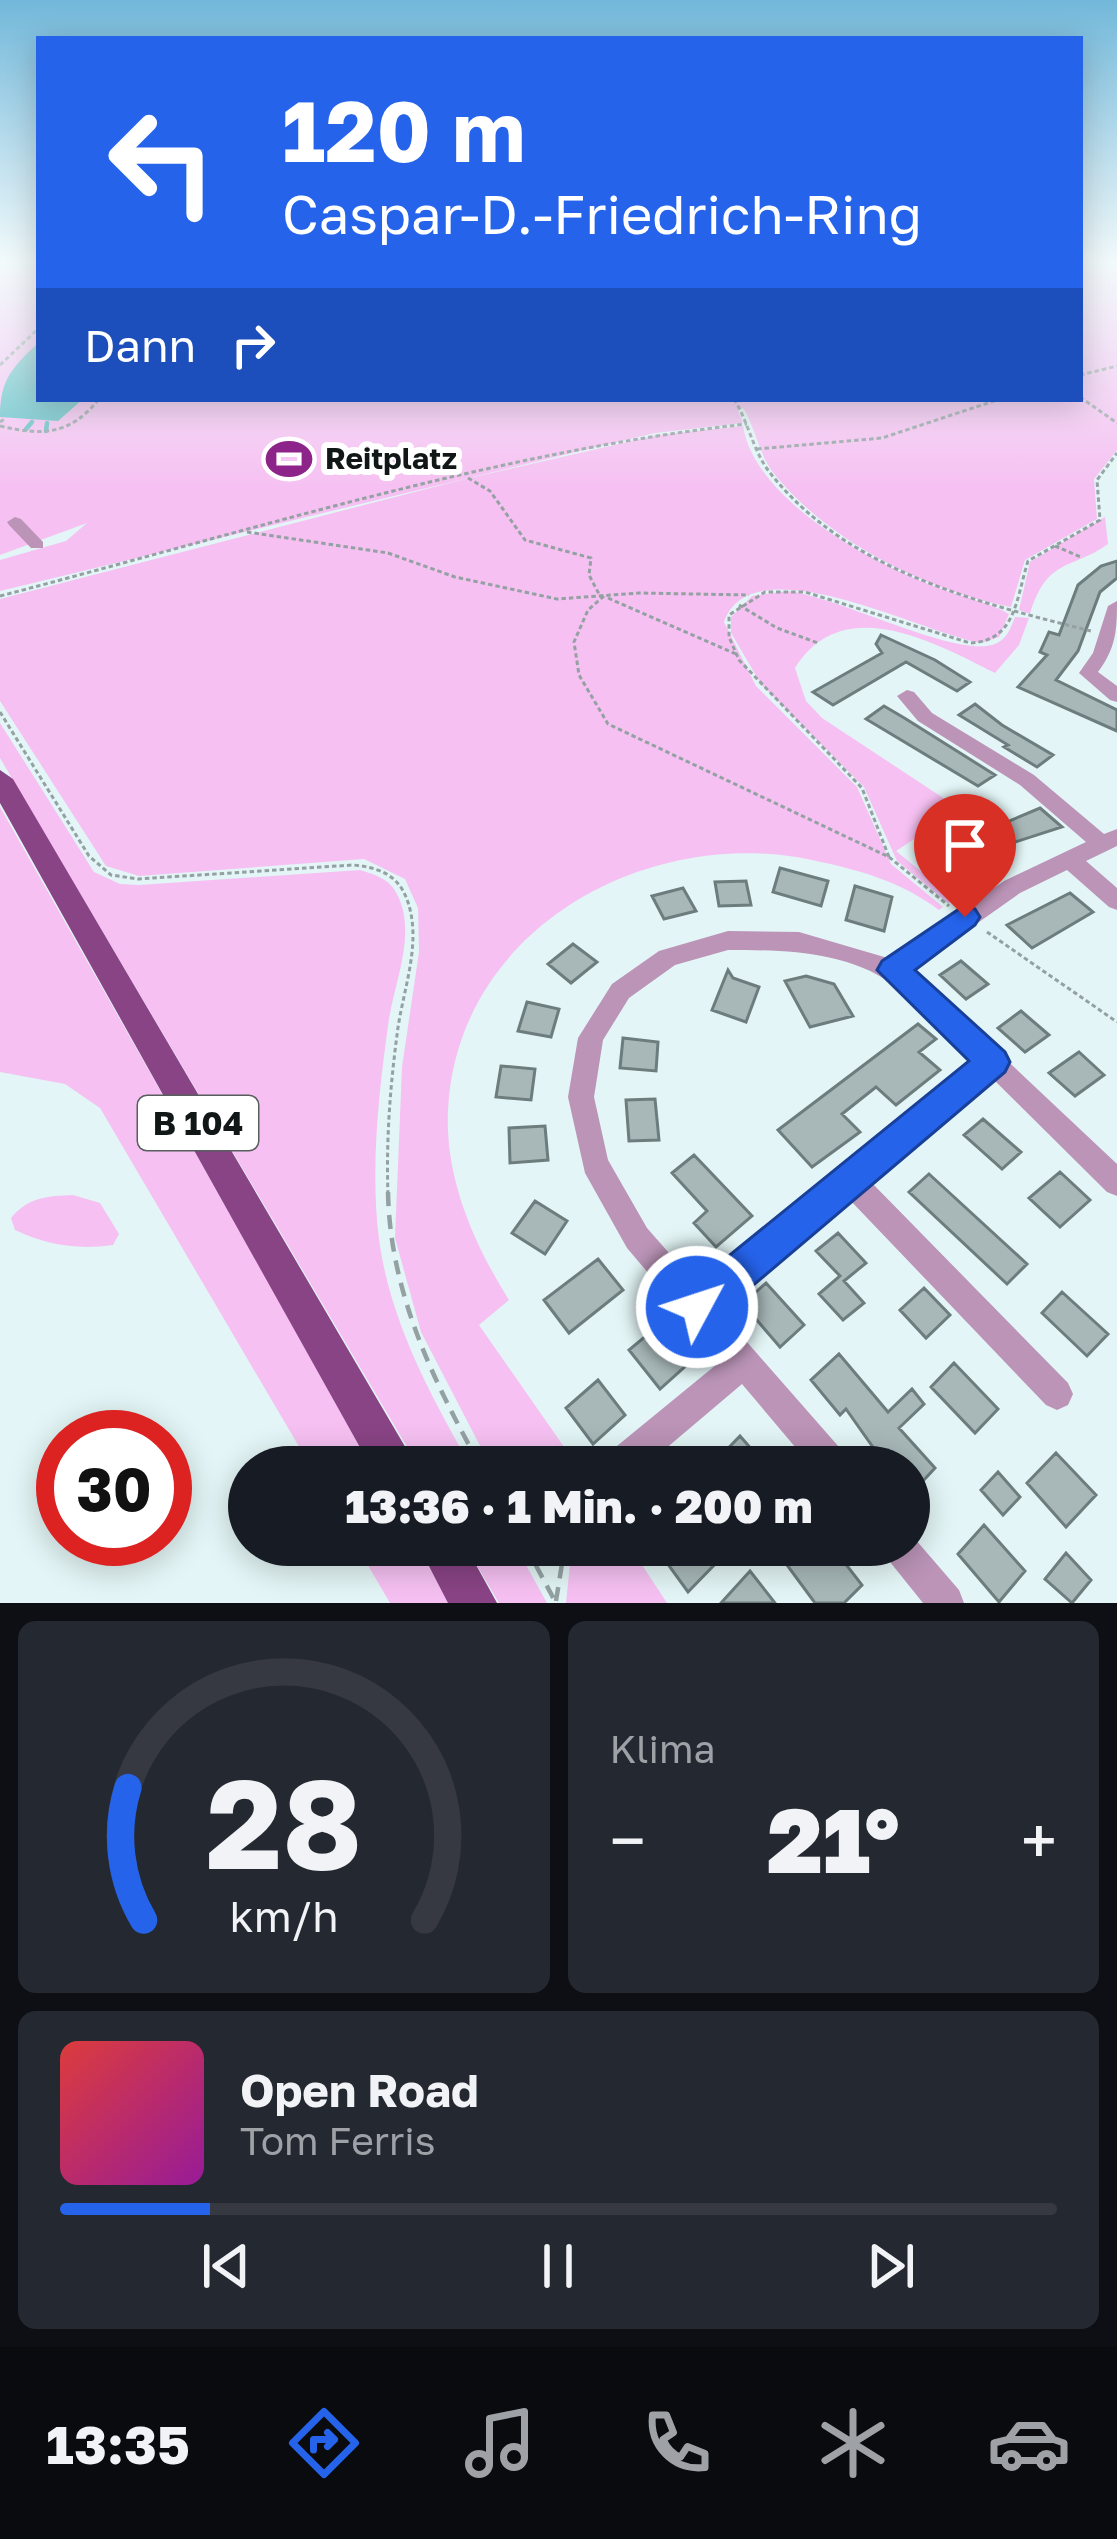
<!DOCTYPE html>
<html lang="de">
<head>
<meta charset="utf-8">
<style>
  body { margin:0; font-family:"Golos Text",sans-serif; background:#242831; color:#f1f3f6; height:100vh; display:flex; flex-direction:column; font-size:45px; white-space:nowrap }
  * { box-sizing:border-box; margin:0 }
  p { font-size:39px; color:#9ea1a6 }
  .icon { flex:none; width:66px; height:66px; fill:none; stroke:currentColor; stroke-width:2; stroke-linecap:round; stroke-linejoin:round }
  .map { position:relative; height:1603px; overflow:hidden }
  .details { display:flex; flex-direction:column; gap:18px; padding:18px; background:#0d0f14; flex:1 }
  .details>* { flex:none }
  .guide { position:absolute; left:36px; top:36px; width:1047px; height:366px; border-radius:0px; box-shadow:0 6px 30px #0003; background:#2563eb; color:#fff; overflow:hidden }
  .speed { position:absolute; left:36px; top:1410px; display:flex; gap:24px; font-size:60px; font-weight:700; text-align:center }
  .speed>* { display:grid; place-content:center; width:156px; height:156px; border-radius:50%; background:#171b24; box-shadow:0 6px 30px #0003; line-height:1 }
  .speed .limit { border:18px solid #d22; background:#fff; color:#111 }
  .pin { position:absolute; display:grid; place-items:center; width:102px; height:102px; color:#fff; margin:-123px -51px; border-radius:50% 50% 50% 0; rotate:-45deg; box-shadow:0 0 12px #0007 }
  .pin .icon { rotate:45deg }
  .me { position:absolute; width:132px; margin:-66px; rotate:50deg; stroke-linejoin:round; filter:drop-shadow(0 0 9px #0008) }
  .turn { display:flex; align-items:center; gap:42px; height:252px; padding:0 48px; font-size:54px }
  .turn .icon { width:156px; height:156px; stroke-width:2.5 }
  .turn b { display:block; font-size:84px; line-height:102px }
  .then { display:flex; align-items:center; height:114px; padding:0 48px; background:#0003; gap:24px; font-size:45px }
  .big { font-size:90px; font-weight:800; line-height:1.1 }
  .details .card { flex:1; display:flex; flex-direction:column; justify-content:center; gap:18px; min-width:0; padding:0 42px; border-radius:18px; background:#242831 }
  .details .dial { align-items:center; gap:0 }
  .dial svg { height:312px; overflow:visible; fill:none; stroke:#363941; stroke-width:7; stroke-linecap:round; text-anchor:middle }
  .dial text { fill:#f1f3f6; stroke:none }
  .song { display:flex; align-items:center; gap:36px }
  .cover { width:144px; height:144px; border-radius:18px; background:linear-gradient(135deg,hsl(0 70% 55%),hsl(300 70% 35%)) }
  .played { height:12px; border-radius:6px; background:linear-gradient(90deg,#2563eb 15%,#363941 15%) }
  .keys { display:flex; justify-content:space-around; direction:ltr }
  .heat { display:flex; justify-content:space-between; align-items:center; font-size:66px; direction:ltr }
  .details .tiles { flex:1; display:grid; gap:18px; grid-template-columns:1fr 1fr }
  .card:last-child { grid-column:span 2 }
  .trip { position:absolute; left:228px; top:1446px; width:702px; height:120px; border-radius:60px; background:#171b24; box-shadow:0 6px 30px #0003; font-weight:800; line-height:120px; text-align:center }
  .tabs { display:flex; height:192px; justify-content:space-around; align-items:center; background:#090b0e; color:#9ea1a6 }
  .tabs .icon { width:84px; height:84px }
  .tabs .on { color:#2563eb }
  .tabs b { font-size:54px; color:#f1f3f6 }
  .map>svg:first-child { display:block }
  .green { fill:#f6c1f2 }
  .water { fill:#61bfc6 }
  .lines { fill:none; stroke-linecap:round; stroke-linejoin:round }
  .stream { stroke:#61bfc6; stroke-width:4.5 }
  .building { fill:#a8b8b9; stroke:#6d7d7e; stroke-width:3 }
  .path-far1 { stroke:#94a1a2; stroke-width:3; stroke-dasharray:4.5 3; stroke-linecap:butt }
  .path { stroke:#94a1a2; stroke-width:4.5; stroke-dasharray:14 9; stroke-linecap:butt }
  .minor { fill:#bb94b7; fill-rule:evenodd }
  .major { fill:#894485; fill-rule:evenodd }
  .route { fill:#2563eb; stroke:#184099; stroke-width:3 }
  .labels { text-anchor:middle; stroke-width:12; stroke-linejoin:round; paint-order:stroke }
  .far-poi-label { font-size:30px; font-weight:bold; fill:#111717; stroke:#fff; text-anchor:start }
  .shield { fill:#fff; stroke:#585d5d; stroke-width:3 }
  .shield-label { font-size:33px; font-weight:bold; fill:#111717 }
</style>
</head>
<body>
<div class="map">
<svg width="1117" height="1603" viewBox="0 0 1117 1603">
  <rect width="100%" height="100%" fill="#e3f5f6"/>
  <path class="green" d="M 0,261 L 39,261 L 39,399 L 1080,399 L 1080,261 L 1117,261 L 1117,450 L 1094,479 L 1097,519 L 1025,560 L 1011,607 C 927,591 830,542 775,475 C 758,454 756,428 743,408 L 738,410 L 743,423 L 655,433 L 0,591 L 0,560 L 66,541 L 87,523 L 0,555 Z
    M 743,426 C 755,501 873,564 939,588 C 962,597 989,602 1009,614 L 999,637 L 981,643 C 924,634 752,542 724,622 L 756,686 L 857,787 L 891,864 L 943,907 L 939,910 C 900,881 859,870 812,860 C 647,825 456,929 448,1111 C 445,1179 474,1244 509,1300 L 479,1325 L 578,1467 L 491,1467 L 421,1332 L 395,1238 L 402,1067 L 419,952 L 418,908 L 405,879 L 364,859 L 139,876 L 106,866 L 0,701 L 0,599 L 465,479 L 658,435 Z
    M 1105,517 L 1108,544 C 1072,570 1047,557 1030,614 L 1019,610 L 1030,562 Z
    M 788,591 C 838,597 952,656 992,645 C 1006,641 1010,630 1015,617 L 1029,618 L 1019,645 L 995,673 C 935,643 843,591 795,668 L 806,701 L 822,718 L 960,809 L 896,851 L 955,899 L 948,903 L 897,861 L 864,787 L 761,684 L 731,633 L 731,617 L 752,596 Z
    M 0,723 L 94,872 L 120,884 L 139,885 L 360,870 C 375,875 389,878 397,894 C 417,933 395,980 389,1019 C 379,1089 370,1169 379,1239 C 390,1322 431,1396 471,1467 L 419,1467 L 0,758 Z
    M 0,807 L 373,1467 L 311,1467 L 100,1108 L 65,1084 L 0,1072 Z
    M 73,1195 L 100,1203 L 119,1234 L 113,1245 C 77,1250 47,1245 15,1230 L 11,1218 C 28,1197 48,1196 73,1195 Z
    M 356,1545 L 417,1545 L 449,1603 L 390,1603 Z
    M 465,1545 L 515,1545 L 547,1603 L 499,1603 Z
    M 572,1545 L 629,1545 L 667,1603 L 566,1603 Z"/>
  <path class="water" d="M 39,342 L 39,399 L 83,399 L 58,421 L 0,417 C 0,379 12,368 39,342 Z"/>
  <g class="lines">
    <path class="stream" d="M 26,429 L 32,422
      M 46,431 L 47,423"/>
  </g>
  <path class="building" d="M 1117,561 L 1117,578 L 1100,592 L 1078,651 L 1056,680 L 1117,710 L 1117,731 L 1018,687 L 1047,655 L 1040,652 L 1049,632 L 1059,635 L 1078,585 L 1101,566 Z
    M 881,635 L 935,660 L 970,682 L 957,691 L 906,662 L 833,705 L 813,692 L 882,653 L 876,644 Z
    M 975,704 L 1002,725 L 1053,755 L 1037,767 L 1004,747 L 1008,745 L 959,715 Z
    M 884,706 L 906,719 L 995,775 L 978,786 L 866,719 Z
    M 1040,808 L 1062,827 L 1006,845 L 1009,848 L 976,865 L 986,874 L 963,886 L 941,866 L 975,849 L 965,840 Z
    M 780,868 L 828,881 L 821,906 L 773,892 Z
    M 746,881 L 751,905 L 719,906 L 715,882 Z
    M 855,886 L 892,897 L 884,931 L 846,920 Z
    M 683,888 L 696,911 L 664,919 L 652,896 Z
    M 1070,893 L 1093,912 L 1032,948 L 1007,925 Z
    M 573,944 L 597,962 L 571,983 L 548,964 Z
    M 961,961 L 988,984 L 966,999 L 940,975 Z
    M 728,970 L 733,978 L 759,987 L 746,1022 L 712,1010 Z
    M 806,976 L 834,984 L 853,1016 L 810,1027 L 785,981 Z
    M 527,1002 L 559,1009 L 551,1037 L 518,1031 Z
    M 1021,1011 L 1049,1035 L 1025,1052 L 998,1028 Z
    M 918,1024 L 936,1039 L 919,1052 L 940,1070 L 896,1105 L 876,1087 L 842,1114 L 860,1132 L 812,1167 L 778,1130 Z
    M 623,1038 L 658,1042 L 656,1071 L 620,1068 Z
    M 1079,1052 L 1104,1075 L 1075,1096 L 1049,1073 Z
    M 501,1066 L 535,1069 L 531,1100 L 496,1097 Z
    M 655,1099 L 659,1140 L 629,1141 L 626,1100 Z
    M 983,1119 L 1021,1152 L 1002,1169 L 964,1135 Z
    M 545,1126 L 548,1160 L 510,1163 L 509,1128 Z
    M 694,1155 L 752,1216 L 716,1247 L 694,1223 L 707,1211 L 672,1173 Z
    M 1060,1172 L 1090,1200 L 1060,1227 L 1029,1198 Z
    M 929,1174 L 1027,1264 L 1007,1284 L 909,1192 Z
    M 535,1201 L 567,1221 L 545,1254 L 512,1233 Z
    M 838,1233 L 866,1263 L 844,1281 L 864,1303 L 843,1320 L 819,1294 L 840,1276 L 816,1251 Z
    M 598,1259 L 623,1290 L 569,1333 L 544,1300 Z
    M 766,1283 L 804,1325 L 780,1347 L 743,1304 Z
    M 924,1288 L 950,1315 L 926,1338 L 900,1310 Z
    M 1062,1292 L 1108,1334 L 1087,1356 L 1042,1313 Z
    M 659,1325 L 690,1362 L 660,1389 L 629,1350 Z
    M 839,1354 L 888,1412 L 912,1389 L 924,1404 L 899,1428 L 935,1468 L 909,1496 L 909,1467 L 887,1467 L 846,1409 L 840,1415 L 811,1380 Z
    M 954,1363 L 998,1409 L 975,1433 L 931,1387 Z
    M 598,1380 L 625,1415 L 593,1444 L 566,1408 Z
    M 740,1436 L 767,1467 L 710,1467 Z
    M 1056,1453 L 1096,1495 L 1066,1527 L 1027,1483 Z
    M 998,1472 L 1020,1497 L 1003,1515 L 981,1490 Z
    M 984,1525 L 1025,1571 L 999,1602 L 958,1554 Z
    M 654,1545 L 708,1545 L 719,1560 L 688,1592 Z
    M 793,1545 L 831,1545 L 862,1585 L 844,1603 L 815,1603 L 781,1557 Z
    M 1066,1553 L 1091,1580 L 1072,1603 L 1045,1579 Z
    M 750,1571 L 775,1603 L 721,1603 Z"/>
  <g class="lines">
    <path class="path-far1" d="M 0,365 L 39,328
      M 1080,375 L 1117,366
      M 1080,397 L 1117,423
      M 734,399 C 749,423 753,452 771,474 C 848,571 976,602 1091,631
      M 0,422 L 6,418
      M 0,426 C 43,436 70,435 99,399
      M 757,449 L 882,438 L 1000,399
      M 468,478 L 490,491 L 525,540 L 591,558 L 589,575 L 599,594
      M 247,532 L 388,553 L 455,577 L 557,599 L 639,593 L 749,595
      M 1055,546 L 1081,557
      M 0,596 C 242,533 499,451 747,424
      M 604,596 L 588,610 L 574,642 L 579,675 L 608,724 L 889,857 L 949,906
      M 608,598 L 736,654
      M 739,605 L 777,628 L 818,643
      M 0,712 L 89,856 L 111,875 L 138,879 L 353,865 C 376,867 397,874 406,897 C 424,941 402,991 397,1035 C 390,1088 386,1142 388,1195
      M 889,857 L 862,788 L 739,660 L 729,637 L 729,615 L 765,592 L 805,592 L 970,643 C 1016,641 1016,599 1028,561 L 1100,520 L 1097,480 L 1117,453
      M 987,932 L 1117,1022"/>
    <path class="path" d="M 388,1192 C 390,1293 433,1380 481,1467
      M 525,1545 L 556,1603
      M 556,1601 L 565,1545"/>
    <path class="minor" d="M 15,517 L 21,519 L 43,542 L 43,548 L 31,548 L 9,525 L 7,522 Z
      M 1117,601 C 1117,630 1116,648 1098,672 L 1117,686 L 1117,702 L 1110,700 L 1079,673 L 1093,653 L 1108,606 Z
      M 907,690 L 914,692 L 932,713 L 1034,775 L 1104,834 L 1117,829 L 1117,846 L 1086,861 L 1117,888 L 1117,910 L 1109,907 L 1067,870 L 1020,893 L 911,970 L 1117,1164 L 1117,1196 L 1107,1192 L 992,1078 L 870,1181 L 1068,1383 L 1073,1394 L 1068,1405 L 1057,1410 L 1046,1405 L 849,1199 L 718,1309 L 846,1455 L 851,1467 L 812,1467 L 742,1384 L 644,1467 L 601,1467 L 606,1455 L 722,1360 L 627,1248 L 585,1173 L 568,1097 L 578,1038 L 612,984 L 659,951 L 728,931 L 799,932 L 891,959 L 1004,881 L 1086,842 L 1020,785 L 918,721 L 897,696 ZM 728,950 C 783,950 846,951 892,984 C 923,1005 948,1036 975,1061 L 698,1286 L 647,1228 L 608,1160 L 594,1097 L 603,1040 L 629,998 L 675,965 Z
      M 909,1532 L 959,1590 L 964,1603 L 923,1603 L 886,1557 L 881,1545 L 909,1545 Z"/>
    <path class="major" d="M 0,770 L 13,779 L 417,1467 L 371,1467 L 0,803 Z
      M 418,1545 L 465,1545 L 497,1603 L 448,1603 Z"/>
  </g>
  <linearGradient id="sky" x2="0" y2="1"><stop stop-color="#72b8da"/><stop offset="0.54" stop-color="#f2fafb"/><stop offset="1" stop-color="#f2fafb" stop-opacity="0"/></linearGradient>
  <rect width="1117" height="486" fill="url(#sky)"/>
  <path class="route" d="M 965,905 L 975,909 L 980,917 L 975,925 L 915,970 L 1005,1052 L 1010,1062 L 1005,1072 L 711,1321 L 697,1327 L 683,1321 L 677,1307 L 683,1293 L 969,1061 L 877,970 L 882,961 Z"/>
  <defs>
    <g id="stadium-bare" transform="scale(3.6)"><path d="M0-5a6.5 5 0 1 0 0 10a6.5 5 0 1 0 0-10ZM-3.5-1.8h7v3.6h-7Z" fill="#8c248a" stroke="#fff" stroke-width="2.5" paint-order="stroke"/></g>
  </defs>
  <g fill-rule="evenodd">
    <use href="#stadium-bare" x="289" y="459"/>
  </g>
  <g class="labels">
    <g class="far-poi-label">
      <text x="325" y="469">Reitplatz</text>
    </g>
    <rect class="shield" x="138" y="1096" width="120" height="54" rx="9"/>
    <g class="shield-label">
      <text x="198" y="1135">B 104</text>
    </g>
  </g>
</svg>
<div class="speed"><div class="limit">30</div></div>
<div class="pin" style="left:965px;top:917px;background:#d93025"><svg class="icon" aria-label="arrive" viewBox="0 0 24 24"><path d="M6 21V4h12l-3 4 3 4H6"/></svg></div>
<svg class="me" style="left:697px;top:1307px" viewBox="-20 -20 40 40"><circle r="17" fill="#2563eb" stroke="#fff" stroke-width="3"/><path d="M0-11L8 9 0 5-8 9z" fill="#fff"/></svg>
<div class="trip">13:36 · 1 Min. · 200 m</div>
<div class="guide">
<div class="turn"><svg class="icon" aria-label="left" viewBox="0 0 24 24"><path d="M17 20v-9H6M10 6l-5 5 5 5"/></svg><div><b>120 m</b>Caspar-D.-Friedrich-Ring</div></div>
<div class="then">Dann<svg class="icon" aria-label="right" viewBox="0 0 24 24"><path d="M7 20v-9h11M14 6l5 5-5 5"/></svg></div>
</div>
</div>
<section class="details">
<div class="tiles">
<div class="card dial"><svg viewBox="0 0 100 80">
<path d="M14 69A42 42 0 1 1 86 69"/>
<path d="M14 69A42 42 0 0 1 10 35" stroke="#2563eb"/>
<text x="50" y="56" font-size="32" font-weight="700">28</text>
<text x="50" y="72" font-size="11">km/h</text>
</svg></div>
<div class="card"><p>Klima</p>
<div class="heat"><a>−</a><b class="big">21°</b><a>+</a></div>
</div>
<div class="card">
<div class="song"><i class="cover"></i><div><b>Open Road</b><p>Tom Ferris</p></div></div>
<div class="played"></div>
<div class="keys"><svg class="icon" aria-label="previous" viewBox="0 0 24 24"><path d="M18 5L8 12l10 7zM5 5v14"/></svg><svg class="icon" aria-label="pause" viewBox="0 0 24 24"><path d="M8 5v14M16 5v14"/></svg><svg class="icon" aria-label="next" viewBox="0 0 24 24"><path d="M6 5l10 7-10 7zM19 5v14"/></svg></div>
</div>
</div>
</section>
<nav class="tabs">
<b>13:35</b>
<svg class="icon on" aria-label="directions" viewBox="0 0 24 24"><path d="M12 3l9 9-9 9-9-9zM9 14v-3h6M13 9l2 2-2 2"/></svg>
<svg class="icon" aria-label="music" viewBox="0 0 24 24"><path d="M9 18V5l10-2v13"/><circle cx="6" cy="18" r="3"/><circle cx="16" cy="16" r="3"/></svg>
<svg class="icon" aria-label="phone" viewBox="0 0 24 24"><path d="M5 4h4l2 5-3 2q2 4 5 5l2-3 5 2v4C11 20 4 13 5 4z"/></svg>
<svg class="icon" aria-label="climate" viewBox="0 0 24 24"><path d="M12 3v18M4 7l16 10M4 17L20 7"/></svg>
<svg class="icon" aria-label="car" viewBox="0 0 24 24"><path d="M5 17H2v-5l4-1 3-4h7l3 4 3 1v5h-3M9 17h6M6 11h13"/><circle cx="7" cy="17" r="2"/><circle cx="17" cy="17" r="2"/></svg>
</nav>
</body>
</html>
